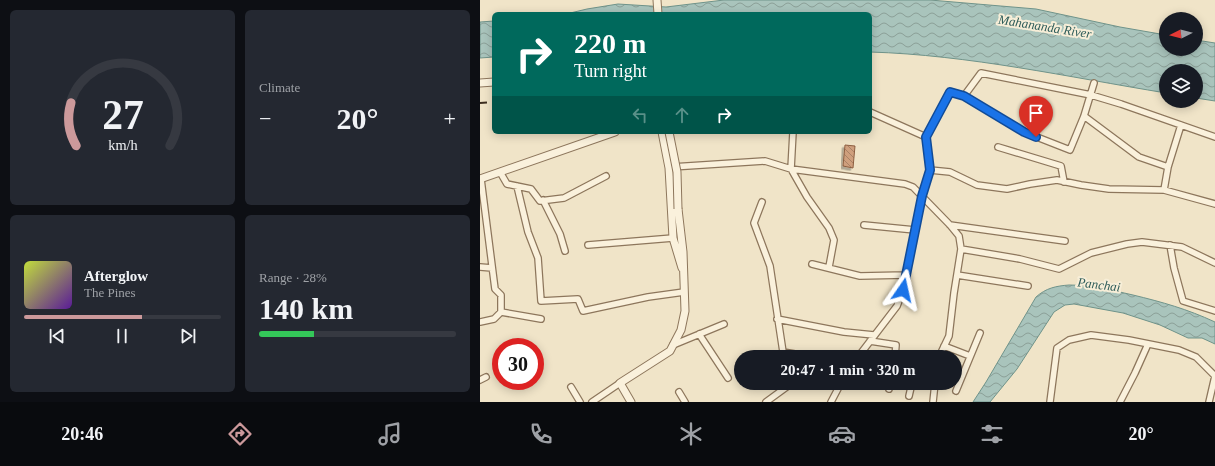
<!DOCTYPE html>
<html lang="en">
<head>
<meta charset="utf-8">
<style>
  body { margin:0; font-family:Georgia,serif; background:#242831; color:#f1f3f6; height:100vh; display:flex; flex-direction:column; font-size:15px; white-space:nowrap }
  * { box-sizing:border-box; margin:0 }
  p { font-size:13px; color:#9ea1a6 }
  .icon { flex:none; width:22px; height:22px; fill:none; stroke:currentColor; stroke-width:2; stroke-linecap:round; stroke-linejoin:round }
  .map { position:relative; flex:1; overflow:hidden }
  .side { display:flex; flex-direction:column; gap:10px; padding:10px; background:#0d0f14; width:480px }
  .side>* { flex:none }
  .banner { position:absolute; left:12px; top:12px; width:380px; height:122px; border-radius:6px; box-shadow:0 2px 10px #0003; background:#00695c; color:#fff; overflow:hidden }
  .needle { width:26px; rotate:264deg }
  .fabs { position:absolute; left:679px; top:12px; display:grid; gap:8px }
  .fabs a { display:grid; place-items:center; width:44px; height:44px; border-radius:50%; background:#171b24; box-shadow:0 2px 10px #0003; font-size:20px }
  .speed { position:absolute; left:12px; top:338px; display:flex; gap:8px; font-size:20px; font-weight:700; text-align:center }
  .speed>* { display:grid; place-content:center; width:52px; height:52px; border-radius:50%; background:#171b24; box-shadow:0 2px 10px #0003; line-height:1 }
  .speed .limit { border:6px solid #d22; background:#fff; color:#111 }
  .pin { position:absolute; display:grid; place-items:center; width:34px; height:34px; color:#fff; margin:-41px -17px; border-radius:50% 50% 50% 0; rotate:-45deg; box-shadow:0 0 4px #0007 }
  .pin .icon { rotate:45deg }
  .me { position:absolute; width:44px; margin:-22px; rotate:11deg; stroke-linejoin:round; filter:drop-shadow(0 0 3px #0008) }
  .turn { display:flex; align-items:center; gap:14px; height:84px; padding:0 16px; font-size:18px }
  .turn .icon { width:52px; height:52px; stroke-width:2.5 }
  .turn b { display:block; font-size:28px; line-height:34px }
  .lanes { display:flex; align-items:center; height:38px; padding:0 16px; background:#0003; justify-content:center; gap:20px; direction:ltr }
  .lanes .off { opacity:.35 }
  .big { font-size:30px; font-weight:600; line-height:1.1 }
  .side .tile { flex:1; display:flex; flex-direction:column; justify-content:center; gap:6px; min-width:0; padding:0 14px; border-radius:6px; background:#242831 }
  .side .dial { align-items:center; gap:0 }
  .dial svg { height:104px; overflow:visible; fill:none; stroke:#363941; stroke-width:7; stroke-linecap:round; text-anchor:middle }
  .dial text { fill:#f1f3f6; stroke:none }
  .song { display:flex; align-items:center; gap:12px }
  .cover { width:48px; height:48px; border-radius:6px; background:linear-gradient(135deg,hsl(70 70% 55%),hsl(270 70% 35%)) }
  .played { height:4px; border-radius:2px; background:linear-gradient(90deg,#cc999b 60%,#363941 60%) }
  .keys { display:flex; justify-content:space-around; direction:ltr }
  .heat { display:flex; justify-content:space-between; align-items:center; font-size:22px; direction:ltr }
  .charge { height:6px; border-radius:3px; background:linear-gradient(90deg,#34c759 28%,#363941 0) }
  .side .tiles { flex:1; display:grid; gap:10px; grid-template-columns:repeat(2,1fr) }
  .trip { position:absolute; left:254px; top:350px; width:228px; height:40px; border-radius:20px; background:#171b24; box-shadow:0 2px 10px #0003; font-weight:600; line-height:40px; text-align:center }
  .tabs { display:flex; height:64px; justify-content:space-around; align-items:center; background:#090b0e; color:#9ea1a6 }
  .tabs .icon { width:28px; height:28px }
  .tabs .selected { color:#cc999b }
  .tabs b { font-size:18px; color:#f1f3f6 }
  main { display:flex; flex:1; min-height:0 }
  .map>svg:first-child { display:block }
  .water { fill:url(#water-waves); stroke:#6f938a }
  .building { fill:url(#building-back-hatch); stroke:#8d5f41; filter:url(#shadow) }
  .lines { fill:none; stroke-linecap:round; stroke-linejoin:round }
  .minor-casing { stroke:#8d765c; stroke-width:8 }
  .tertiary-casing { stroke:#8d765c; stroke-width:9 }
  .minor { stroke:#faf1dc; stroke-width:5.5 }
  .tertiary { stroke:#faf1dc; stroke-width:7 }
  .rail { stroke:#3d2e20; stroke-width:2; stroke-dasharray:7 7; stroke-linecap:butt }
  .tertiary-bridge-casing { stroke:#8d765c; stroke-width:9; stroke-linecap:butt }
  .tertiary-bridge { stroke:#faf1dc; stroke-width:7 }
  .route-casing { stroke:#114b97; stroke-width:10 }
  .route { stroke:#1a73e8; stroke-width:7 }
  .labels { text-anchor:middle; stroke-width:4; stroke-linejoin:round; paint-order:stroke }
  .water-label { font-size:13px; font-style:italic; fill:#2f5d5a; stroke:#f7eed8 }
</style>
</head>
<body>
<main>
<section class="side">
<div class="tiles">
<div class="tile dial"><svg viewBox="0 0 100 80">
<path d="M14 69A42 42 0 1 1 86 69"/>
<path d="M14 69A42 42 0 0 1 10 36" stroke="#cc999b"/>
<text x="50" y="56" font-size="32" font-weight="700">27</text>
<text x="50" y="72" font-size="11">km/h</text>
</svg></div>
<div class="tile"><p>Climate</p>
<div class="heat"><a>−</a><b class="big">20°</b><a>+</a></div>
</div>
<div class="tile">
<div class="song"><i class="cover"></i><div><b>Afterglow</b><p>The Pines</p></div></div>
<div class="played"></div>
<div class="keys"><svg class="icon" aria-label="previous" viewBox="0 0 24 24"><path d="M18 5L8 12l10 7zM5 5v14"/></svg><svg class="icon" aria-label="pause" viewBox="0 0 24 24"><path d="M8 5v14M16 5v14"/></svg><svg class="icon" aria-label="next" viewBox="0 0 24 24"><path d="M6 5l10 7-10 7zM19 5v14"/></svg></div>
</div>
<div class="tile"><p>Range · 28%</p><b class="big">140 km</b><div class="charge"></div></div>
</div>
</section>
<div class="map">
<svg width="735" height="402" viewBox="0 0 735 402">
  <defs>
    <pattern id="water-waves" width="16" height="10" patternUnits="userSpaceOnUse"><rect width="16" height="10" fill="#a9c4bc"/><path d="M0 5q4-4 8 0t8 0" fill="none" stroke="#8ba098"/></pattern>
    <pattern id="building-back-hatch" width="6" height="6" patternUnits="userSpaceOnUse"><rect width="6" height="6" fill="#cf9f7d"/><path d="M-1 5l2 2M0 0l6 6M5-1l2 2" fill="none" stroke="#a98266"/></pattern>
    <filter id="shadow"><feDropShadow dx="-2.5" dy="2.5" stdDeviation="0" flood-color="#0004"/></filter>
  </defs>
  <rect width="100%" height="100%" fill="#f0e4c8"/>
  <path class="water" d="M 244,0 L 450,0 L 556,9 L 640,27 L 686,35 L 686,49 L 716,49 L 716,40 L 735,43 L 735,101 L 716,98 L 716,71 L 686,71 L 686,93 C 588,77 489,55 390,52 L 390,14 L 86,14 L 107,9 L 138,4 L 186,7 Z
    M 14,21 L 14,57 L 0,58 L 0,22 Z
    M 589,285 C 611,285 631,290 653,295 C 682,302 707,309 735,322 L 735,344 L 722,338 L 708,338 L 680,325 L 643,313 L 594,304 L 585,305 L 574,312 L 537,369 L 510,402 L 493,402 L 506,382 L 556,297 C 566,288 576,286 589,285 Z"/>
  <path class="building" d="M 365,145 L 375,146 L 373,168 L 363,166 Z"/>
  <g class="lines">
    <g class="minor-casing">
      <path id="minor" d="M 484,96 L 501,73 L 611,95 L 641,104 L 735,137
        M 390,112 L 446,137
        M 604,116 L 659,157 L 688,167 L 684,190
        M 313,132 L 311,169 L 327,197 L 349,228 L 354,240 L 349,267
        M 518,147 L 581,166 L 584,182
        M 192,167 L 285,161 L 311,169 L 425,184 L 433,187 L 470,225 L 479,236 L 481,249 L 474,293 L 469,336 L 459,357
        M 688,167 L 701,125
        M 450,170 L 470,172 L 497,185 L 527,189 L 550,184 L 577,180 L 601,185 L 629,189 L 684,190 L 735,204
        M 20,172 L 27,184 L 51,189 L 60,201 L 84,198 L 126,176
        M 37,186 L 48,232 L 58,258 L 61,301 L 98,299 L 103,311 L 168,297 L 204,292
        M 63,200 L 80,234 L 85,251
        M 282,202 L 274,223 L 290,266 L 303,352 L 333,357
        M 384,225 L 435,230
        M 470,225 L 585,241
        M 108,245 L 193,238
        M 690,245 L 694,268 L 703,301 L 735,311
        M 481,249 L 540,259 L 579,269 L 611,253 L 647,244 L 662,242 L 702,247 L 735,263
        M 332,264 L 380,276 L 426,275
        M 0,267 L 12,268
        M 477,275 L 548,286
        M 21,312 L 61,319
        M 297,319 L 364,332 L 394,335
        M 0,322 L 14,319 L 21,312 L 21,295 L 15,289 L 1,179
        M 219,334 L 248,378
        M 390,341 L 416,345 L 415,357
        M 193,345 L 244,324
        M 464,346 L 490,356
        M 378,357 L 417,306 L 423,290 L 442,196 L 450,170 L 446,137 L 470,92 L 482,95 L 544,132 L 590,150 L 604,116 L 614,83
        M 0,380 L 6,377
        M 91,387 L 100,402
        M 409,389 L 410,383
        M 476,391 L 500,333
        M 199,392 L 205,402
        M 429,396 L 432,383
        M 112,402 L 140,383
        M 286,402 L 312,383
        M 351,402 L 361,383
        M 453,402 L 455,383
        M 570,402 L 577,348 L 589,340 L 611,335 L 649,340 L 699,350 L 716,357 L 735,376
        M 640,402 L 655,373 L 668,344
        M 729,402 L 735,376"/>
    </g>
    <g class="tertiary-casing">
      <path id="tertiary" d="M 177,0 L 178,14
        M 0,83 L 14,82
        M 182,132 L 189,168 L 193,238 L 202,268
        M 0,179 L 135,132
        M 151,402 L 140,383 L 190,351 L 201,330 L 205,311 L 203,252 L 198,209"/>
    </g>
    <use href="#minor" class="minor"/>
    <use href="#tertiary" class="tertiary"/>
    <path class="rail" d="M 0,103 L 14,102"/>
    <g class="tertiary-bridge-casing">
      <path id="tertiary-bridge" d="M 189,132 L 197,172 L 198,209"/>
    </g>
    <use href="#tertiary-bridge" class="tertiary-bridge"/>
  </g>
  <g class="lines">
    <g class="route-casing">
      <path id="route" d="M 423,290 L 442,196 L 450,170 L 446,137 L 470,92 L 484,96 L 544,132 L 556,137"/>
    </g>
    <use href="#route" class="route"/>
  </g>
  <g class="labels">
    <g class="water-label">
      <text transform="translate(565 26) rotate(9)" y="5">Mahananda River</text>
      <text transform="translate(619 284) rotate(7)" y="5">Panchai</text>
    </g>
  </g>
</svg>
<div class="fabs">
<a><svg class="needle" viewBox="-14 -14 28 28"><path d="M0-13l5 13h-10z" fill="#e53935"/><path d="M0 13l5-13h-10z" fill="#9ea1a6"/></svg></a>
<a><svg class="icon" aria-label="layers" viewBox="0 0 24 24"><path d="M12 4l9 5-9 5-9-5zM3 14l9 5 9-5"/></svg></a>
</div>
<div class="speed"><div class="limit">30</div></div>
<div class="pin" style="left:556px;top:137px;background:#d93025"><svg class="icon" aria-label="arrive" viewBox="0 0 24 24"><path d="M6 21V4h12l-3 4 3 4H6"/></svg></div>
<svg class="me" style="left:423px;top:290px" viewBox="-20 -20 40 40"><path d="M0-17L14 15 0 8-14 15z" fill="#1a73e8" stroke="#fff" stroke-width="4"/></svg>
<div class="trip">20:47 · 1 min · 320 m</div>
<div class="banner">
<div class="turn"><svg class="icon" aria-label="right" viewBox="0 0 24 24"><path d="M7 20v-9h11M14 6l5 5-5 5"/></svg><div><b>220 m</b>Turn right</div></div>
<div class="lanes"><svg class="icon off" aria-label="left" viewBox="0 0 24 24"><path d="M17 20v-9H6M10 6l-5 5 5 5"/></svg><svg class="icon off" aria-label="ahead" viewBox="0 0 24 24"><path d="M12 20V5M6 11l6-6 6 6"/></svg><svg class="icon" aria-label="right" viewBox="0 0 24 24"><path d="M7 20v-9h11M14 6l5 5-5 5"/></svg></div>
</div>
</div>
</main>
<nav class="tabs">
<b>20:46</b>
<svg class="icon selected" aria-label="directions" viewBox="0 0 24 24"><path d="M12 3l9 9-9 9-9-9zM9 14v-3h6M13 9l2 2-2 2"/></svg>
<svg class="icon" aria-label="music" viewBox="0 0 24 24"><path d="M9 18V5l10-2v13"/><circle cx="6" cy="18" r="3"/><circle cx="16" cy="16" r="3"/></svg>
<svg class="icon" aria-label="phone" viewBox="0 0 24 24"><path d="M5 4h4l2 5-3 2q2 4 5 5l2-3 5 2v4C11 20 4 13 5 4z"/></svg>
<svg class="icon" aria-label="climate" viewBox="0 0 24 24"><path d="M12 3v18M4 7l16 10M4 17L20 7"/></svg>
<svg class="icon" aria-label="car" viewBox="0 0 24 24"><path d="M5 17H2v-5l4-1 3-4h7l3 4 3 1v5h-3M9 17h6M6 11h13"/><circle cx="7" cy="17" r="2"/><circle cx="17" cy="17" r="2"/></svg>
<svg class="icon" aria-label="filters" viewBox="0 0 24 24"><path d="M4 7h16M4 17h16"/><circle cx="9" cy="7" r="2"/><circle cx="15" cy="17" r="2"/></svg>
<b>20°</b>
</nav>
</body>
</html>
